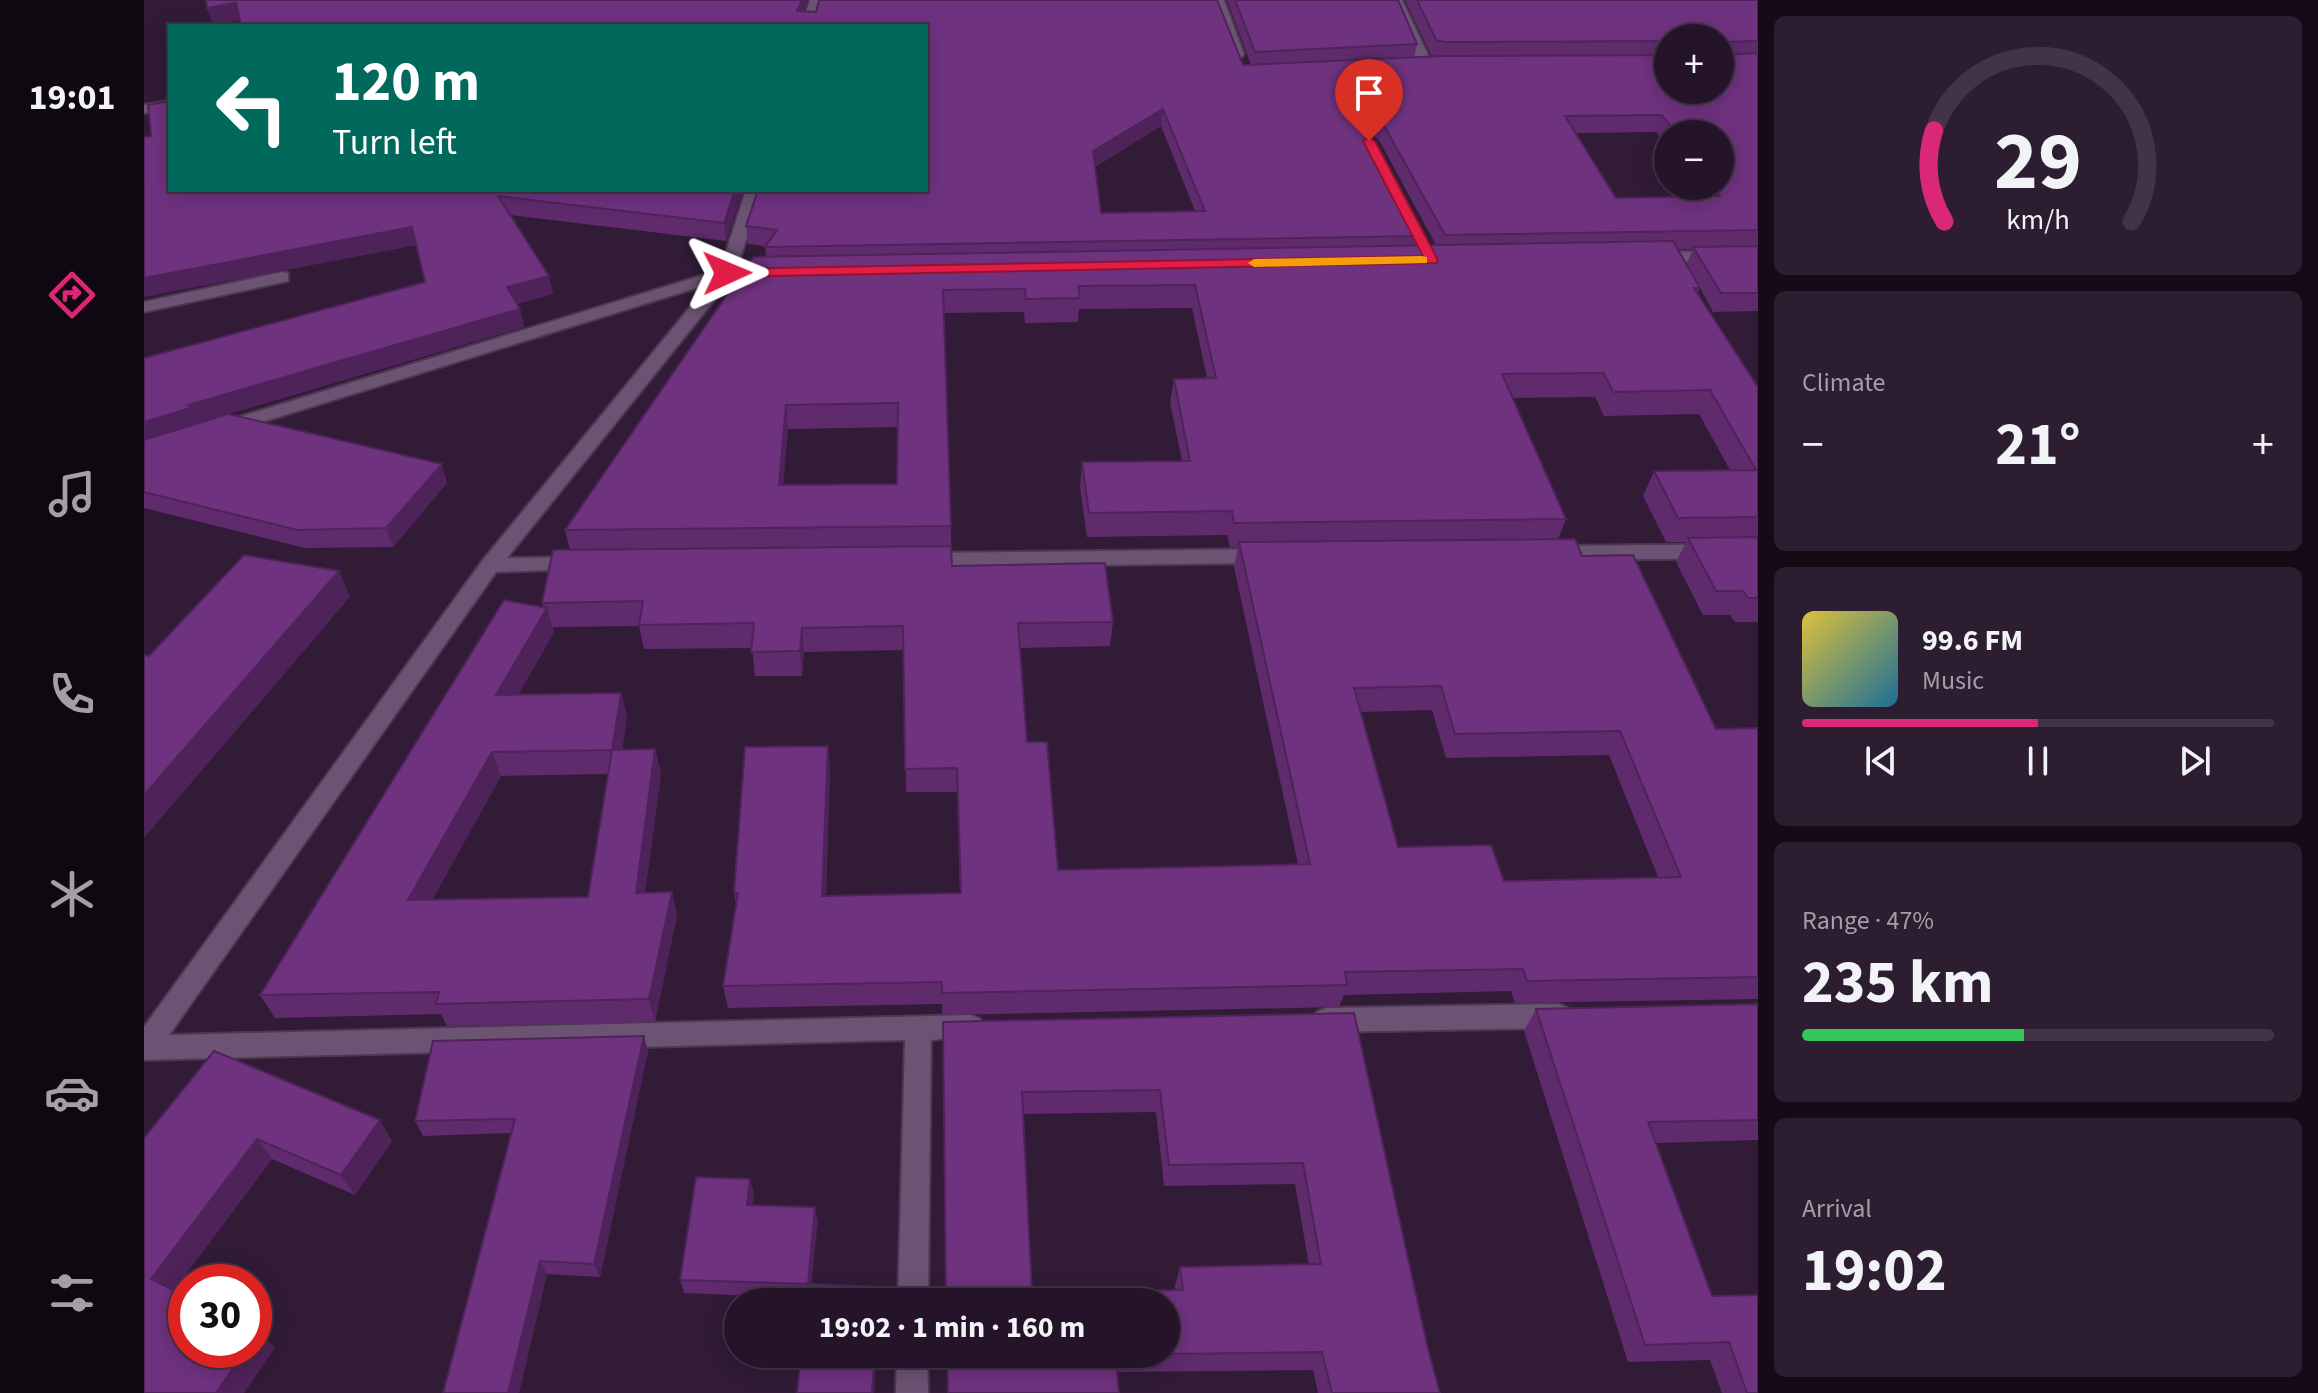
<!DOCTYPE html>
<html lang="en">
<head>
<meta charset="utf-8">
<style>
  body { margin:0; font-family:"Source Sans 3",sans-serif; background:#2d1d31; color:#f1f3f6; height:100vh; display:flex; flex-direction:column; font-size:30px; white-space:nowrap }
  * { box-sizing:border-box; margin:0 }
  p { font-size:26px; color:#a39ea8 }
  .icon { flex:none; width:44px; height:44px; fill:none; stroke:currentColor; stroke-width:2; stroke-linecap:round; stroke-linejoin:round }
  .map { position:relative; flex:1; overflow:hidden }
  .panel { display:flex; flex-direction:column; gap:16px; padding:16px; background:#140b17; width:560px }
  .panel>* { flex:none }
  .banner { position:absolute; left:24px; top:24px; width:760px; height:168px; border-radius:0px; box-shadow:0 4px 20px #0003,0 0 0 2px #423346; background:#00695c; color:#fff; overflow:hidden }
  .fabs { position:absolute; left:1510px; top:24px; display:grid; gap:16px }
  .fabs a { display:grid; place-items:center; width:80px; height:80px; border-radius:50%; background:#251429; box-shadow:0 4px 20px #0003,0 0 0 2px #423346; font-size:40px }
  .speed { position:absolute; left:24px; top:1264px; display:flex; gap:16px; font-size:40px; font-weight:700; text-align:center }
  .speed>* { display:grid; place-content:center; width:104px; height:104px; border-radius:50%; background:#251429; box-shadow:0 4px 20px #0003,0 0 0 2px #423346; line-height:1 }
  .speed .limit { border:12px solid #d22; background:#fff; color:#111 }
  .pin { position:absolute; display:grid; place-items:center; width:68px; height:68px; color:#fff; margin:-82px -34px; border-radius:50% 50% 50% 0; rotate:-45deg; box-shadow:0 0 8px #0007 }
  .pin .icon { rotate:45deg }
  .me { position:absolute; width:88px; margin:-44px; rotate:89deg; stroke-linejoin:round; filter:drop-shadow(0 0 6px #0008) }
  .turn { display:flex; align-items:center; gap:28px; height:168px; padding:0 32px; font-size:36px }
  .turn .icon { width:104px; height:104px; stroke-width:2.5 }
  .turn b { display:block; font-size:56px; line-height:68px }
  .big { font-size:60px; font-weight:700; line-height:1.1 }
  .panel .tile { flex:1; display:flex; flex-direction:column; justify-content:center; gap:12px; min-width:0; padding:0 28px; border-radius:12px; background:#2d1d31 }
  .panel .dial { align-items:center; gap:0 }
  .dial svg { height:208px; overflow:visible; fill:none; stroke:#423346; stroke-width:7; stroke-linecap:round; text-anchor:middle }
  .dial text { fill:#f1f3f6; stroke:none }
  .song { display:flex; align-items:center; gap:24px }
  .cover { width:96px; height:96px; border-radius:12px; background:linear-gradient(135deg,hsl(50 70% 55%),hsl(200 70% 35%)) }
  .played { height:8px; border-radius:4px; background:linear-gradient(90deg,#db2777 50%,#423346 50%) }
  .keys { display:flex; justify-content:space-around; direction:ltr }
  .heat { display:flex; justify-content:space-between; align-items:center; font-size:44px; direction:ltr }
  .charge { height:12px; border-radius:6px; background:linear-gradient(90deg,#34c759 47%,#423346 0) }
  .trip { position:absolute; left:580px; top:1288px; width:456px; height:80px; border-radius:40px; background:#251429; box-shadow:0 4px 20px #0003,0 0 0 2px #423346; font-weight:700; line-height:80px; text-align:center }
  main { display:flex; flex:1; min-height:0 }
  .tabs { display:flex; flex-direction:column; width:144px; justify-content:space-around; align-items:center; background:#0f0810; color:#a39ea8 }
  .tabs .icon { width:56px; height:56px }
  .tabs .on { color:#db2777 }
  .tabs b { font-size:36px; color:#f1f3f6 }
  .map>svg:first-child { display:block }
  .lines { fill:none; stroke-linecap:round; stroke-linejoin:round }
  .service-casing { stroke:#4c3951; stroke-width:4 }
  .minor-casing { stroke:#4c3951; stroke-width:4 }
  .service { fill:#6c5373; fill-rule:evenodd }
  .minor { fill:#6c5373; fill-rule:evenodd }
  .wall { fill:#5f2b6d; fill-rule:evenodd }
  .shaded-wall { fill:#4e2359 }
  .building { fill:#6f327f; stroke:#4e2359; stroke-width:2; fill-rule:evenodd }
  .route { fill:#e11d48; stroke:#92132f; stroke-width:2 }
  .slow { fill:#f59e0b }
</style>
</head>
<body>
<main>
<nav class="tabs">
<b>19:01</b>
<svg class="icon on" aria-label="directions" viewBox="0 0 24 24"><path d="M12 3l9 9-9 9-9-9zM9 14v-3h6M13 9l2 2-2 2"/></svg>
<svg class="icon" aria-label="music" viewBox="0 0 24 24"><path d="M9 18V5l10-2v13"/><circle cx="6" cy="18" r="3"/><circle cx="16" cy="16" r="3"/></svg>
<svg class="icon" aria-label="phone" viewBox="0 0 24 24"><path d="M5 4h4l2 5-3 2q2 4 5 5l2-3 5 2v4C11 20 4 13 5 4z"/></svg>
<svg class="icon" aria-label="climate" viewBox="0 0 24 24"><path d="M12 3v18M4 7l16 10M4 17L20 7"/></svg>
<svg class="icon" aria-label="car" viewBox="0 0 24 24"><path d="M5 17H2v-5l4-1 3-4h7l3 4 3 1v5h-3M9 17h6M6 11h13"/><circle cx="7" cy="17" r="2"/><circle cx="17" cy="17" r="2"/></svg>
<svg class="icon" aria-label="filters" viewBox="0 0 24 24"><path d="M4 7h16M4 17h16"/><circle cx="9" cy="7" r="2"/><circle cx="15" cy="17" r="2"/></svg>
</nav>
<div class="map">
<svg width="1614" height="1393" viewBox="0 0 1614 1393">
  <rect width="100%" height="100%" fill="#311b37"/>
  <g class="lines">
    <g class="service-casing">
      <path id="service" d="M 1068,0 L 1080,0 L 1100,54 L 1098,57 L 1086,54 Z"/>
    </g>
    <g class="minor-casing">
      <path id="minor" d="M 666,0 L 678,0 L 671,26 L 657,26 Z
        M 1246,0 L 1258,0 L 1286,59 L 1308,64 L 1308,70 L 1275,65 Z
        M 26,101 L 26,109 L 0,113 L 0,105 Z
        M 602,190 L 618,190 L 593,268 L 629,267 L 637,272 L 629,277 L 588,278 L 363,558 L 437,557 L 444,559 L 447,564 L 444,569 L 352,572 L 25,1035 L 827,1015 L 836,1019 L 840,1027 L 836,1035 L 787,1040 L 784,1302 L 754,1302 L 761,1040 L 0,1060 L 0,1027 L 339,560 L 565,284 L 86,432 L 72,432 L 72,424 L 576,270 Z
        M 1614,251 L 1614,261 L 1507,262 L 1499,257 L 1507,252 Z
        M 138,272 L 144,273 L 144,281 L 0,312 L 0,302 Z
        M 1614,544 L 1614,558 L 1407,560 L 1397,553 L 1407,546 Z
        M 1121,549 L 1131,556 L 1121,563 L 779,567 L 769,560 L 779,553 Z
        M 1415,1004 L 1424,1008 L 1428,1016 L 1424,1024 L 1415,1028 L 1182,1032 L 1173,1028 L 1169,1020 L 1173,1012 L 1182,1008 Z
        M 753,1354 L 783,1354 L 784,1393 L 752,1393 Z"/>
    </g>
    <use href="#service" class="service"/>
    <use href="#minor" class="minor"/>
  </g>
  <path class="wall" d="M 62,0 L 665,0 L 661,12 L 672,12 L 675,0 L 1073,0 L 1099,65 L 1107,65 L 1083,0 L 1254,0 L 1273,44 L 1270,57 L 1288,57 L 1261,0 L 1614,0 L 1614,311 L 1569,312 L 1556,288 L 1553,294 L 1614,387 L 1614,622 L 1591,622 L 1586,615 L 1559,615 L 1532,562 L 1542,542 L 1522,542 L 1499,496 L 1510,471 L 1586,470 L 1555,414 L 1460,416 L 1451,397 L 1369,398 L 1422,519 L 1414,539 L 1431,539 L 1438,556 L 1489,555 L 1572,729 L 1614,728 L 1614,999 L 1371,1003 L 1367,991 L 1200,995 L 1195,1007 L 798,1015 L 798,1004 L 584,1008 L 579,986 L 592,905 L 590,892 L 601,747 L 684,746 L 686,770 L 682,896 L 816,893 L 813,792 L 762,792 L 760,650 L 660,652 L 658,676 L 611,676 L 608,648 L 500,649 L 495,626 L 409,627 L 410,632 L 374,695 L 477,693 L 483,717 L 478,750 L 511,749 L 517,773 L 501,893 L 528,892 L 533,915 L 511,1022 L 303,1026 L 297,1014 L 131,1018 L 116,995 L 360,600 L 399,607 L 398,603 L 409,550 L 426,550 L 421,530 L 609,257 L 622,257 L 621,246 L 604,244 L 602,226 L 614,190 L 782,190 L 782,26 L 97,26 L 95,20 L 69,24 L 63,8 ZM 1524,38 L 1576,38 L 1576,90 L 1524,90 ZM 1017,126 L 1051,211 L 957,213 L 951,167 ZM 1512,132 L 1524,149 L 1524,134 L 1576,134 L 1576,186 L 1549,186 L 1557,197 L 1472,198 L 1431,133 ZM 1226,134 L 1235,140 L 1292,245 L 1275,246 L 1278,236 L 1225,136 ZM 1533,249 L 1549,249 L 1542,265 ZM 1048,308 L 1063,378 L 1030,379 L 1026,403 L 1038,461 L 938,462 L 936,487 L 943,537 L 1083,535 L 1086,547 L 1094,547 L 1090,567 L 1154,864 L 914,870 L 903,742 L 883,742 L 876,648 L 966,646 L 969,622 L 961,563 L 808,566 L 800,313 L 880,312 L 881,323 L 934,322 L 935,309 ZM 754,427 L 753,484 L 639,485 L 644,429 ZM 1288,710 L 1302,758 L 1465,755 L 1514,877 L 1360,881 L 1347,845 L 1254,847 L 1217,712 ZM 464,774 L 444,897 L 288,900 L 357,776 Z
    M 26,190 L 599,190 L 582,241 L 366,215 L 405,276 L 409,294 L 373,304 L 376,309 L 380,327 L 57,422 L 303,483 L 249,547 L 161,548 L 0,508 L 0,358 L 281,282 L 273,245 Z
    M 1614,1004 L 1614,1140 L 1512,1143 L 1568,1296 L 1614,1393 L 1578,1393 L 1566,1360 L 1484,1362 L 1380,1031 L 1392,1009 Z
    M 1210,1013 L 1284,1349 L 1296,1393 L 1174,1393 L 1169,1370 L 973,1372 L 802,1302 L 799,1022 ZM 1012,1112 L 1020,1186 L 1151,1184 L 1165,1265 L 1036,1267 L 1031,1286 L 1031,1290 L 888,1292 L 879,1114 Z
    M 504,1051 L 456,1277 L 403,1274 L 375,1393 L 367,1133 L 279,1136 L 271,1121 Z
    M 0,1138 L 248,1141 L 211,1195 L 128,1159 L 30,1290 L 131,1348 L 0,1393 Z
    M 606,1179 L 610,1194 L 608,1205 L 674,1221 L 663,1298 L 540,1293 L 536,1280 Z"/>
  <path class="shaded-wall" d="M 658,0 L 665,0 L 655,26 L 653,11 Z
    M 92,3 L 98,20 L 69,24 L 63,8 Z
    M 1019,109 L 1017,126 L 947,169 L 949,151 Z
    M 1230,117 L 1226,134 L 1215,142 L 1219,125 Z
    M 591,190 L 599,190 L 582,241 L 580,223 Z
    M 268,227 L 274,245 L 0,297 L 0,278 Z
    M 405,276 L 409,294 L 367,305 L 363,287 Z
    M 376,309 L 380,327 L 57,422 L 0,443 L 0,422 L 44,405 Z
    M 642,405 L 644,429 L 637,510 L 635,485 Z
    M 298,464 L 303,483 L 249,547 L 242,528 Z
    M 195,571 L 206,597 L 0,838 L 0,795 Z
    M 403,608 L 410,632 L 360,719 L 352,695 Z
    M 658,628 L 660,652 L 658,676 L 656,651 Z
    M 477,693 L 483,717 L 474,774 L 468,750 Z
    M 684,746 L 686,770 L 681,919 L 678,896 Z
    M 511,749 L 517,773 L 498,916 L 492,893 Z
    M 348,752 L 357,776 L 275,923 L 264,900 Z
    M 528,892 L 533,915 L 511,1022 L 505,999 Z
    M 500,1036 L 504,1051 L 456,1277 L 450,1264 Z
    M 236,1120 L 248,1141 L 211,1195 L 197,1175 Z
    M 113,1139 L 128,1159 L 25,1297 L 7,1279 Z
    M 606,1179 L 610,1194 L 606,1219 L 603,1205 Z
    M 671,1207 L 674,1221 L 666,1298 L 664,1284 Z
    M 396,1261 L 403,1274 L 375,1393 L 364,1393 Z
    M 115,1330 L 131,1348 L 100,1393 L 72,1393 L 102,1350 L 110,1350 L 110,1338 Z
    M 731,1354 L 733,1354 L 730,1393 L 728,1393 Z"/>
  <path class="building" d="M 62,0 L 658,0 L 653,11 L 672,12 L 675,0 L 1073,0 L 1099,65 L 1298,56 L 1524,55 L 1524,90 L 1576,90 L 1576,38 L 1524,38 L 1524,41 L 1300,42 L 1292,40 L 1273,0 L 1614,0 L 1614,41 L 1580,42 L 1582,55 L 1614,53 L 1614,230 L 1301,235 L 1238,122 L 1230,117 L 1219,125 L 1278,236 L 621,247 L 633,230 L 602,226 L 614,190 L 782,190 L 782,26 L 97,26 L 92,3 L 63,8 ZM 1019,109 L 1061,211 L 957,213 L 949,151 ZM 1518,115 L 1532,134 L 1576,134 L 1576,186 L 1568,186 L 1576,196 L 1472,198 L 1421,116 Z
    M 1091,0 L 1254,0 L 1273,44 L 1111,52 Z
    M 26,101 L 26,190 L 591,190 L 580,223 L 354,196 L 405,276 L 363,287 L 376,309 L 44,405 L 50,407 L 0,422 L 0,358 L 281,282 L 268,227 L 0,278 L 0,137 L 7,136 L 4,105 Z
    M 1529,241 L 1556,288 L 1550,288 L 1614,387 L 1614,517 L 1534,518 L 1510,471 L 1612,470 L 1566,390 L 1469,392 L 1460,373 L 1358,374 L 1422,519 L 1090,523 L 1088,511 L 945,513 L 938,462 L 1046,461 L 1030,379 L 1072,378 L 1051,285 L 934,286 L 936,298 L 882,299 L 881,289 L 799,290 L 807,526 L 421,530 L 609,257 ZM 754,403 L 753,484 L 635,485 L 642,405 Z
    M 1614,246 L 1614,293 L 1577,293 L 1549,247 Z
    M 84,414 L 298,464 L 242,528 L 153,530 L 0,492 L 0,440 Z
    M 1614,537 L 1614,598 L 1604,598 L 1599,591 L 1572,591 L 1544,538 Z
    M 1431,539 L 1438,556 L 1489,555 L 1572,729 L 1614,728 L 1614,977 L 1383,981 L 1379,969 L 1201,972 L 1203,985 L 798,993 L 798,982 L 579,986 L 594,893 L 590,892 L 601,747 L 684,746 L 678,896 L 817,893 L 813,768 L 761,769 L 759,626 L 658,628 L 656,651 L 607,652 L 610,623 L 495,625 L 499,601 L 398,603 L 409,550 L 807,546 L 808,566 L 961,563 L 969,622 L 874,623 L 883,742 L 903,742 L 914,870 L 1166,864 L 1095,542 ZM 1297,686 L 1311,734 L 1476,731 L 1537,877 L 1360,881 L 1347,845 L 1254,847 L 1210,688 Z
    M 100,555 L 195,571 L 0,795 L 0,655 L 5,656 Z
    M 360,600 L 403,608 L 352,695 L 477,693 L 468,750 L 511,749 L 492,893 L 528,892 L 505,999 L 292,1004 L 295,992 L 116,995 ZM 468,750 L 444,897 L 264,900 L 348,752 Z
    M 1614,1004 L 1614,1120 L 1504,1122 L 1568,1296 L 1614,1295 L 1614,1393 L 1603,1393 L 1585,1342 L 1501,1345 L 1392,1009 Z
    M 1210,1013 L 1284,1349 L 1296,1393 L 1188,1393 L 1178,1352 L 1022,1354 L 1022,1302 L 802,1302 L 799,1022 ZM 1016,1090 L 1025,1165 L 1159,1163 L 1177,1264 L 1036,1267 L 1039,1290 L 888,1292 L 878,1092 Z
    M 500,1036 L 450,1264 L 396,1261 L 364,1393 L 299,1393 L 371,1119 L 271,1121 L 289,1041 Z
    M 70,1051 L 236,1120 L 197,1175 L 113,1139 L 7,1279 L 42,1296 L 42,1350 L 102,1350 L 72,1393 L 0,1393 L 0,1138 Z
    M 552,1177 L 606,1179 L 603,1205 L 671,1207 L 664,1284 L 536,1280 Z
    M 664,1284 L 735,1287 L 734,1302 L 662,1302 Z
    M 110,1328 L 115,1330 L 110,1338 Z
    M 657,1354 L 731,1354 L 728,1393 L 653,1393 Z
    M 803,1354 L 1022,1354 L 971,1355 L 975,1393 L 804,1393 Z"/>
  <path class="route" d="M 1225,137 L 1231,141 L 1294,260 L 1292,263 L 583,277 L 576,273 L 583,269 L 1279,256 L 1219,141 Z"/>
  <path class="slow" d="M 1278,256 L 1283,257 L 1283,263 L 1110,267 L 1104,263 L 1110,259 Z"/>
</svg>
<div class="fabs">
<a>+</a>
<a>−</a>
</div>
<div class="speed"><div class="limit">30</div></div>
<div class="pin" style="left:1225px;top:141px;background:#d93025"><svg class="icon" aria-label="arrive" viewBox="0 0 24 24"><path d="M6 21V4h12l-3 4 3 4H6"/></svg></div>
<svg class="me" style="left:583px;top:273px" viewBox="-20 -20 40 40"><path d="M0-17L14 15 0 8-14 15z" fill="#e11d48" stroke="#fff" stroke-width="4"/></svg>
<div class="trip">19:02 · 1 min · 160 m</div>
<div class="banner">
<div class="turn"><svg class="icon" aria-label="left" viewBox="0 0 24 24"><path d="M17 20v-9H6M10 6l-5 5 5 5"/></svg><div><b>120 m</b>Turn left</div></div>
</div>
</div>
<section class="panel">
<div class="tile dial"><svg viewBox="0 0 100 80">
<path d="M14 69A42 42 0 1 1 86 69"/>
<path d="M14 69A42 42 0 0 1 10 34" stroke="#db2777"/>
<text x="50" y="56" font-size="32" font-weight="700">29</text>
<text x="50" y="72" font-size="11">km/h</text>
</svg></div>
<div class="tile"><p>Climate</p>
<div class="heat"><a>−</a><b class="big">21°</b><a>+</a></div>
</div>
<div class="tile">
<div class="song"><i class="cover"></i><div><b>99.6 FM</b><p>Music</p></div></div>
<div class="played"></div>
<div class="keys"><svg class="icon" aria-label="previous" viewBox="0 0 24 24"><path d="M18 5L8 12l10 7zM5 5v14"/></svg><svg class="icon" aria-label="pause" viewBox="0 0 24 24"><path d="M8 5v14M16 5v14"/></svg><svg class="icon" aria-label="next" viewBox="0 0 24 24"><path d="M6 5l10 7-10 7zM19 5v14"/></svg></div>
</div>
<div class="tile"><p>Range · 47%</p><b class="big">235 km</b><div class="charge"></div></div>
<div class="tile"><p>Arrival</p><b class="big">19:02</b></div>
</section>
</main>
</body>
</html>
